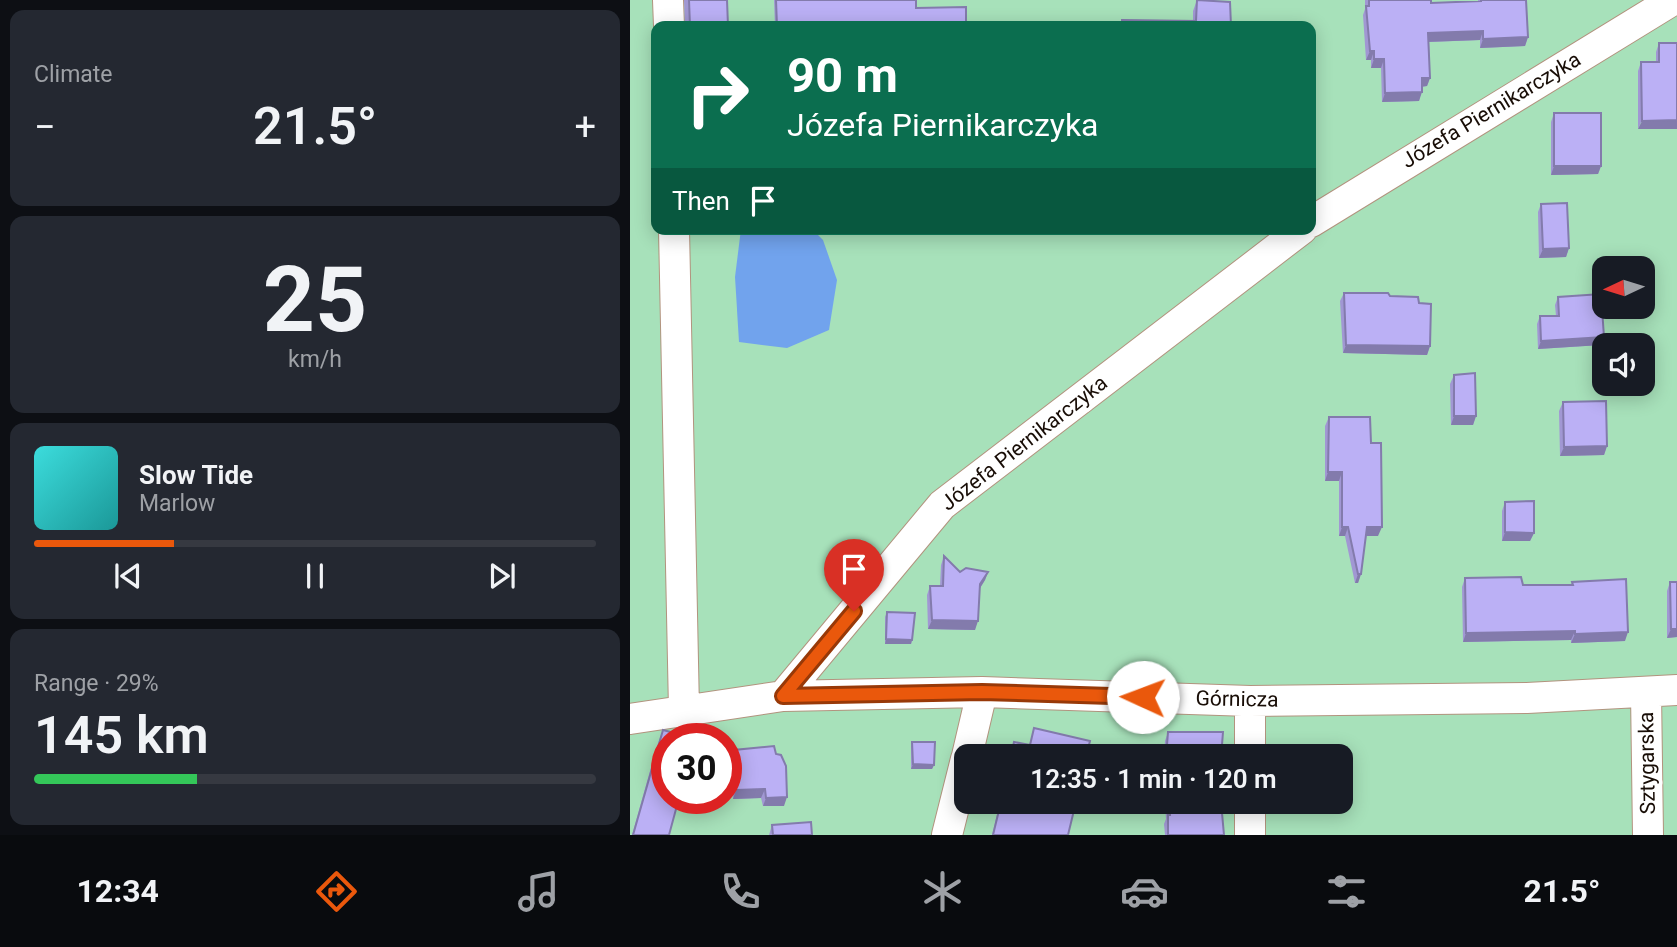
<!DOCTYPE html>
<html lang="en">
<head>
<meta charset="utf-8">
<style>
  body { margin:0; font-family:Roboto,sans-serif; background:#242831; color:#f1f3f6; height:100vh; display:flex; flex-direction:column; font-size:26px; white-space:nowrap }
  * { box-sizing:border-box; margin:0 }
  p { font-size:23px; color:#9ea1a6 }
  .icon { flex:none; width:38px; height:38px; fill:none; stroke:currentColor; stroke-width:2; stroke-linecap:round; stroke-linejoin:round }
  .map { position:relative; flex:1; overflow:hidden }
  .drawer { display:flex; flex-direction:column; gap:10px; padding:10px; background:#0d0f14; width:630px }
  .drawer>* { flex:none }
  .banner { position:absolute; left:21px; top:21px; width:665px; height:214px; border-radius:14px; box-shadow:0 4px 18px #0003; background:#0b6e4f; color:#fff; overflow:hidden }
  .needle { width:46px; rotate:266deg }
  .controls { position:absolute; left:962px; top:256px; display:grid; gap:14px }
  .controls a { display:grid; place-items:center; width:63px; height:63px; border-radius:14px; background:#171b24; box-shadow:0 4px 18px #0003; font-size:35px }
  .speed { position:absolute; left:21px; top:723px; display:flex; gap:14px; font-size:35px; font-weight:700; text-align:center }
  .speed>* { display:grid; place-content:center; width:91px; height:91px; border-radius:50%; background:#171b24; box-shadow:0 4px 18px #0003; line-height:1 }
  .speed .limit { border:10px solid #d22; background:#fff; color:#111 }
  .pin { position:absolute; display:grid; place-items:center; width:60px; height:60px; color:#fff; margin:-72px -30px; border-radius:50% 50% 50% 0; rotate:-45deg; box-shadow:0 0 7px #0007 }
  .pin .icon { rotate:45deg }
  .me { position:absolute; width:77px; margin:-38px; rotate:272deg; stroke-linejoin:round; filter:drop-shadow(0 0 5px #0008) }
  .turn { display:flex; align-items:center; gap:24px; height:147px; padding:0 21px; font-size:32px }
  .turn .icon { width:91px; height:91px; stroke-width:2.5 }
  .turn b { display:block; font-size:49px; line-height:60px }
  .then { display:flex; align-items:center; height:66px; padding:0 21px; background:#0003; gap:14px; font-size:26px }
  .big { font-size:52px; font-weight:600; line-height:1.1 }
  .drawer .card { flex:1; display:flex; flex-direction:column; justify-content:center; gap:10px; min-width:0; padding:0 24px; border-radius:14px; background:#242831 }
  .drawer .dial { align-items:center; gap:0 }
  .dial b { font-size:91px; line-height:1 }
  .song { display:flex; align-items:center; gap:21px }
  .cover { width:84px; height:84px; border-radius:10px; background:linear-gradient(135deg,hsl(180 70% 55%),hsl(180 70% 35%)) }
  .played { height:7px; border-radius:4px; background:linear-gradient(90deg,#ea580c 25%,#363941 25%) }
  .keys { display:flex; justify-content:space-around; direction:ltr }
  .heat { display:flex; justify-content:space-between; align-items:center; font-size:38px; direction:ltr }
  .charge { height:10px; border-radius:5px; background:linear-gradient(90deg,#34c759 29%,#363941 0) }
  .trip { position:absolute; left:324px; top:744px; width:399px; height:70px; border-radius:14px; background:#171b24; box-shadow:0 4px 18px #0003; font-weight:600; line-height:70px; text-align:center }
  .menu { display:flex; height:112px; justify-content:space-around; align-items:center; background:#090b0e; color:#9ea1a6 }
  .menu .icon { width:49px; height:49px }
  .menu .active { color:#ea580c }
  .menu b { font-size:32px; color:#f1f3f6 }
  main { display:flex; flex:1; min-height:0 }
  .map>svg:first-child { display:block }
  .green { fill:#a7e1ba; fill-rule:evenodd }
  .water { fill:#71a3ed }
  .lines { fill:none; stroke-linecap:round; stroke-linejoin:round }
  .minor-casing { stroke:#b2937e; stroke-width:32 }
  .minor { stroke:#fff; stroke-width:30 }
  .wall { fill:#a197d3 }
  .shaded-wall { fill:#837bac }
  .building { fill:#bbb0f5; stroke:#837bac; stroke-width:2 }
  .route-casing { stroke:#983908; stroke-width:18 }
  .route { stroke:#ea580c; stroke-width:12 }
  .labels { text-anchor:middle; stroke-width:7; stroke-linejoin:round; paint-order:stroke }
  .street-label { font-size:21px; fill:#180d06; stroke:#fff }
</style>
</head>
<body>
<main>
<section class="drawer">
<div class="card"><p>Climate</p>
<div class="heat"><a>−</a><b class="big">21.5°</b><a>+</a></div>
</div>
<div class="card dial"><b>25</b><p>km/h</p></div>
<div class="card">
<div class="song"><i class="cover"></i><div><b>Slow Tide</b><p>Marlow</p></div></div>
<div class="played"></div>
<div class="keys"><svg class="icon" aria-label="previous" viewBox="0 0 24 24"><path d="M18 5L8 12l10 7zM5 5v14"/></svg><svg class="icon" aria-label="pause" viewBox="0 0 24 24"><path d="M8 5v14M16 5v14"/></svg><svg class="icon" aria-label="next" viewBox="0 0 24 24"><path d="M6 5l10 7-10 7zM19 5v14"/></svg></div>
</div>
<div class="card"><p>Range · 29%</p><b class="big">145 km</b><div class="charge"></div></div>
</section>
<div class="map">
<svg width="1047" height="835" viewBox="0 0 1047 835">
  <rect width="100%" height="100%" fill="#fddcc5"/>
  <path class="green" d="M 0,0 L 1047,0 L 1047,835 L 0,835 ZM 26,26 L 681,26 L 681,229 L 26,229 ZM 975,268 L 1013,268 L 1013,306 L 975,306 ZM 975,345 L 1013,345 L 1013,383 L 975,383 ZM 37,738 L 96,738 L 96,798 L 37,798 ZM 336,756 L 710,756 L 710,802 L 336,802 Z"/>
  <path class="water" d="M 111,229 L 182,229 L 193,240 L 207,280 L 199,330 L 157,348 L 109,342 L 105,277 Z"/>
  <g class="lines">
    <g class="minor-casing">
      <path id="minor" d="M 38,0 L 39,26
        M 681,222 L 1043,0
        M 44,229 L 54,710
        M 1016,692 L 1018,835
        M 153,696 L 312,505 L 672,229
        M 620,701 L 620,756
        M 0,719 L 153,696 L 352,692 L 620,701 L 897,698 L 1047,690
        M 337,756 L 352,692
        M 620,802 L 620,835
        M 317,835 L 336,759"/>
    </g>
    <use href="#minor" class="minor"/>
  </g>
  <path class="wall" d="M 54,0 L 97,0 L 98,26 L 55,26 Z
    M 144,0 L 286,0 L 286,8 L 336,26 L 145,26 Z
    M 567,0 L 601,26 L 490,26 L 492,20 L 563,20 L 563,11 Z
    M 735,0 L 801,0 L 801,3 L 848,1 L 848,0 L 896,0 L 898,37 L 895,46 L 850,48 L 850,40 L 799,42 L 800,78 L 797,86 L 792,87 L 789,101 L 752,102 L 751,68 L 741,68 L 741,60 L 736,60 L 733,15 L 735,9 Z
    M 1029,43 L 1047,43 L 1008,129 L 1008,71 L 1011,62 L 1026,62 L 1026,52 Z
    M 924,113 L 971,166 L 968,174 L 921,175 L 921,122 Z
    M 911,204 L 939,248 L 936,257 L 909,258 L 908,212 Z
    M 714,293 L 760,296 L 789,303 L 800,346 L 797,355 L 713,353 L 710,301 Z
    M 928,297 L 971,345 L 908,349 L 907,324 L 910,316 L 926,316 L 925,305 Z
    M 824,375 L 846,416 L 843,425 L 821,425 L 820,384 Z
    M 933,402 L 977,446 L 974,455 L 930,456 L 929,411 Z
    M 699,417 L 741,443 L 748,536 L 736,536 L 731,574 L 728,583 L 725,583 L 715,536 L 709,536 L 709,481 L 695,481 L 695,426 Z
    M 875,502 L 904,533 L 900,541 L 872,541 L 872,511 Z
    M 314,556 L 330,572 L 358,572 L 355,580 L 350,588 L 345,630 L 298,629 L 297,595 L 300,586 L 310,586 L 311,565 Z
    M 835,578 L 893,585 L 941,585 L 942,582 L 995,641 L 941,643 L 941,640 L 833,642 L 832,587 Z
    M 1040,582 L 1047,637 L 1037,638 L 1037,591 Z
    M 257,612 L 282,640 L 281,644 L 255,644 L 255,617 Z
    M 33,730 L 39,835 L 2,835 L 27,746 Z
    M 538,732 L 592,745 L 593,756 L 534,756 L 535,741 Z
    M 282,742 L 304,765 L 302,769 L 281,769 L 281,746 Z
    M 104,750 L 154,806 L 133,806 L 131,798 L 103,799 L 101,759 Z
    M 370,802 L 446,802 L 438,835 L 362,835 Z
    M 535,802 L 591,802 L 594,835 L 535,835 L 534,824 L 536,819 Z
    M 142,825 L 182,835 L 139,835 Z"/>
  <path class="shaded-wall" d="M 853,31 L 850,40 L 795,42 L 798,33 Z
    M 898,37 L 895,46 L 850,48 L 853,39 Z
    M 740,51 L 744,51 L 741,60 L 736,60 Z
    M 744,59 L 754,59 L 751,68 L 741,68 Z
    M 792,78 L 800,78 L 797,86 L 788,87 Z
    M 792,92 L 789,101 L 752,102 L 755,93 Z
    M 1047,120 L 1047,129 L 1008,129 L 1012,121 Z
    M 924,166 L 971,166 L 968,174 L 921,175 Z
    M 939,248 L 936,257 L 909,258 L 913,249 Z
    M 974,337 L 971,345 L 908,349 L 911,341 Z
    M 716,345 L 800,346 L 797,355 L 713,353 Z
    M 824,416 L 846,416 L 843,425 L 821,425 Z
    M 977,446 L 974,455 L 930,456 L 934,447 Z
    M 698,472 L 712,472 L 709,481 L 695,481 Z
    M 712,527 L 718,527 L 715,536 L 709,536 Z
    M 737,527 L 752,527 L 748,536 L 734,536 Z
    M 875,532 L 904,533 L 900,541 L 872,541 Z
    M 358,572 L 355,580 L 347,593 L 350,584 Z
    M 728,574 L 731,574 L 728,583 L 725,583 Z
    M 302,620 L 348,621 L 345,630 L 298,629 Z
    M 1041,629 L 1047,629 L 1047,637 L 1037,638 Z
    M 945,631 L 941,640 L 833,642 L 836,633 Z
    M 998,632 L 995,641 L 941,643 L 945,634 Z
    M 256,639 L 282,640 L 281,644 L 255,644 Z
    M 283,764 L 304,765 L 302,769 L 281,769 Z
    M 135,789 L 131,798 L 103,799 L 106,790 Z
    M 157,797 L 154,806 L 133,806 L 136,798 Z"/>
  <path class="building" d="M 59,0 L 97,0 L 98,26 L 60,26 Z
    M 146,0 L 286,0 L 286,8 L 336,7 L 336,26 L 147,26 Z
    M 567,0 L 600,2 L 601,26 L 492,26 L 492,20 L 566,21 Z
    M 739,0 L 801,0 L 801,3 L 851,1 L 851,0 L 896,0 L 898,37 L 853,39 L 853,31 L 798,33 L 800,78 L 792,78 L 792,92 L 755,93 L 754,59 L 744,59 L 744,51 L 740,51 L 736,6 L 739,6 Z
    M 1029,43 L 1047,43 L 1047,120 L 1012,121 L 1011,62 L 1029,62 Z
    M 924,113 L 971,113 L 971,166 L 924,166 Z
    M 937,203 L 939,248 L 913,249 L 911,204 Z
    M 714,293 L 758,293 L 760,296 L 788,297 L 789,303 L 801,304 L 800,346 L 716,345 Z
    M 971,294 L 974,337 L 911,341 L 910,316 L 929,316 L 928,297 Z
    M 845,373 L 846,416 L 824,416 L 824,375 Z
    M 976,401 L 977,446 L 934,447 L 933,402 Z
    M 699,417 L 740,417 L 741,443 L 751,443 L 752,527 L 737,527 L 731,574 L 728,574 L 718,527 L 712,527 L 712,472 L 698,472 Z
    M 904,501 L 904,533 L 875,532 L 875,502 Z
    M 314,556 L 330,572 L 336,568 L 358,572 L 350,584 L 348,621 L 302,620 L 300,586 L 313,586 Z
    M 891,577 L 893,585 L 943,585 L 942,582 L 996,579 L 998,632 L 945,634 L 945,631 L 836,633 L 835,578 Z
    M 1040,582 L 1047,582 L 1047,629 L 1041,629 Z
    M 257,612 L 285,613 L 282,640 L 256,639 Z
    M 404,728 L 460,741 L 456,756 L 381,756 L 384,742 L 400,745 Z
    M 33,730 L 64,738 L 37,738 L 37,798 L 49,798 L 39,835 L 3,835 Z
    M 538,732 L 593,732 L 592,745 L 593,756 L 538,756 L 537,745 Z
    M 282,742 L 305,742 L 304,765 L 283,764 Z
    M 144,746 L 146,754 L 151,755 L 156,766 L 157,797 L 136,798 L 135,789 L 106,790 L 104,750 Z
    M 371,802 L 446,802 L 438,835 L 363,835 Z
    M 539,802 L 591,802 L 594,835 L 538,835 L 538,815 L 540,815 Z
    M 181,822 L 182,835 L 143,835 L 142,825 Z"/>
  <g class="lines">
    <g class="route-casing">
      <path id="route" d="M 224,611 L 153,696 L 352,692 L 513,697"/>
    </g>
    <use href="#route" class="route"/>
  </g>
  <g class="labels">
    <g class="street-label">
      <text transform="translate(861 110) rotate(-31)" y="7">Józefa Piernikarczyka</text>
      <text transform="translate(394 443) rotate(-38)" y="7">Józefa Piernikarczyka</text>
      <text transform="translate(607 699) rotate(1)" y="7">Górnicza</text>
      <text transform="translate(1017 763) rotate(-91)" y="7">Sztygarska</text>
    </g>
  </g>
</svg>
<div class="controls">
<a><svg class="needle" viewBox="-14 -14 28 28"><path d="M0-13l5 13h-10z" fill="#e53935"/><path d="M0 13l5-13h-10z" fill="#9ea1a6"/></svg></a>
<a><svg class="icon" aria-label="sound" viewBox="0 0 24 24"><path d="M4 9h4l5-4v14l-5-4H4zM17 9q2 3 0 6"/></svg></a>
</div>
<div class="speed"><div class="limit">30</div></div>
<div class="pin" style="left:224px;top:611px;background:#d93025"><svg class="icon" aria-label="arrive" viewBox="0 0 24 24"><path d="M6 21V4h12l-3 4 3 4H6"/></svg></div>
<svg class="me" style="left:513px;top:697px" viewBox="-20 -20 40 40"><circle r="19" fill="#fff"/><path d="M0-13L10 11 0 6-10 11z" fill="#ea580c"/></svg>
<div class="trip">12:35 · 1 min · 120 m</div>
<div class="banner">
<div class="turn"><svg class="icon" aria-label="right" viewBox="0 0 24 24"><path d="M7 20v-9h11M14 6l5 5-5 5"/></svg><div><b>90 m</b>Józefa Piernikarczyka</div></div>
<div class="then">Then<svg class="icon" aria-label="arrive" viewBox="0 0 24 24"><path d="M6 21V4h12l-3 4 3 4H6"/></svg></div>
</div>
</div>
</main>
<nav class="menu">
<b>12:34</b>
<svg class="icon active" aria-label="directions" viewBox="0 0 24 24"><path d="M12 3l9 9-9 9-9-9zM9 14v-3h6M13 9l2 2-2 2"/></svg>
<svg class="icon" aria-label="music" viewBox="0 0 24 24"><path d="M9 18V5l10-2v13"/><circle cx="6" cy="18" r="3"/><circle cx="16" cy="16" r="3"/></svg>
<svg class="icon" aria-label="phone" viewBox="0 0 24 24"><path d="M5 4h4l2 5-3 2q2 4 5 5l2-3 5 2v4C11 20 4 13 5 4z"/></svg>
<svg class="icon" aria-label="climate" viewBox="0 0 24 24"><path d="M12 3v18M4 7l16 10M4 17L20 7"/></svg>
<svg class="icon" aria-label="car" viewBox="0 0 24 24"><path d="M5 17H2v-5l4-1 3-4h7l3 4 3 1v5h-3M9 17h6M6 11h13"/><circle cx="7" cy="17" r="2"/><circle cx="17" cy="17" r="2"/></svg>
<svg class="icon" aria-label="filters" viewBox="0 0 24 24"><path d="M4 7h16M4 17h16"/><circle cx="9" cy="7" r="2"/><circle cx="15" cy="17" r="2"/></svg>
<b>21.5°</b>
</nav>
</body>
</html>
